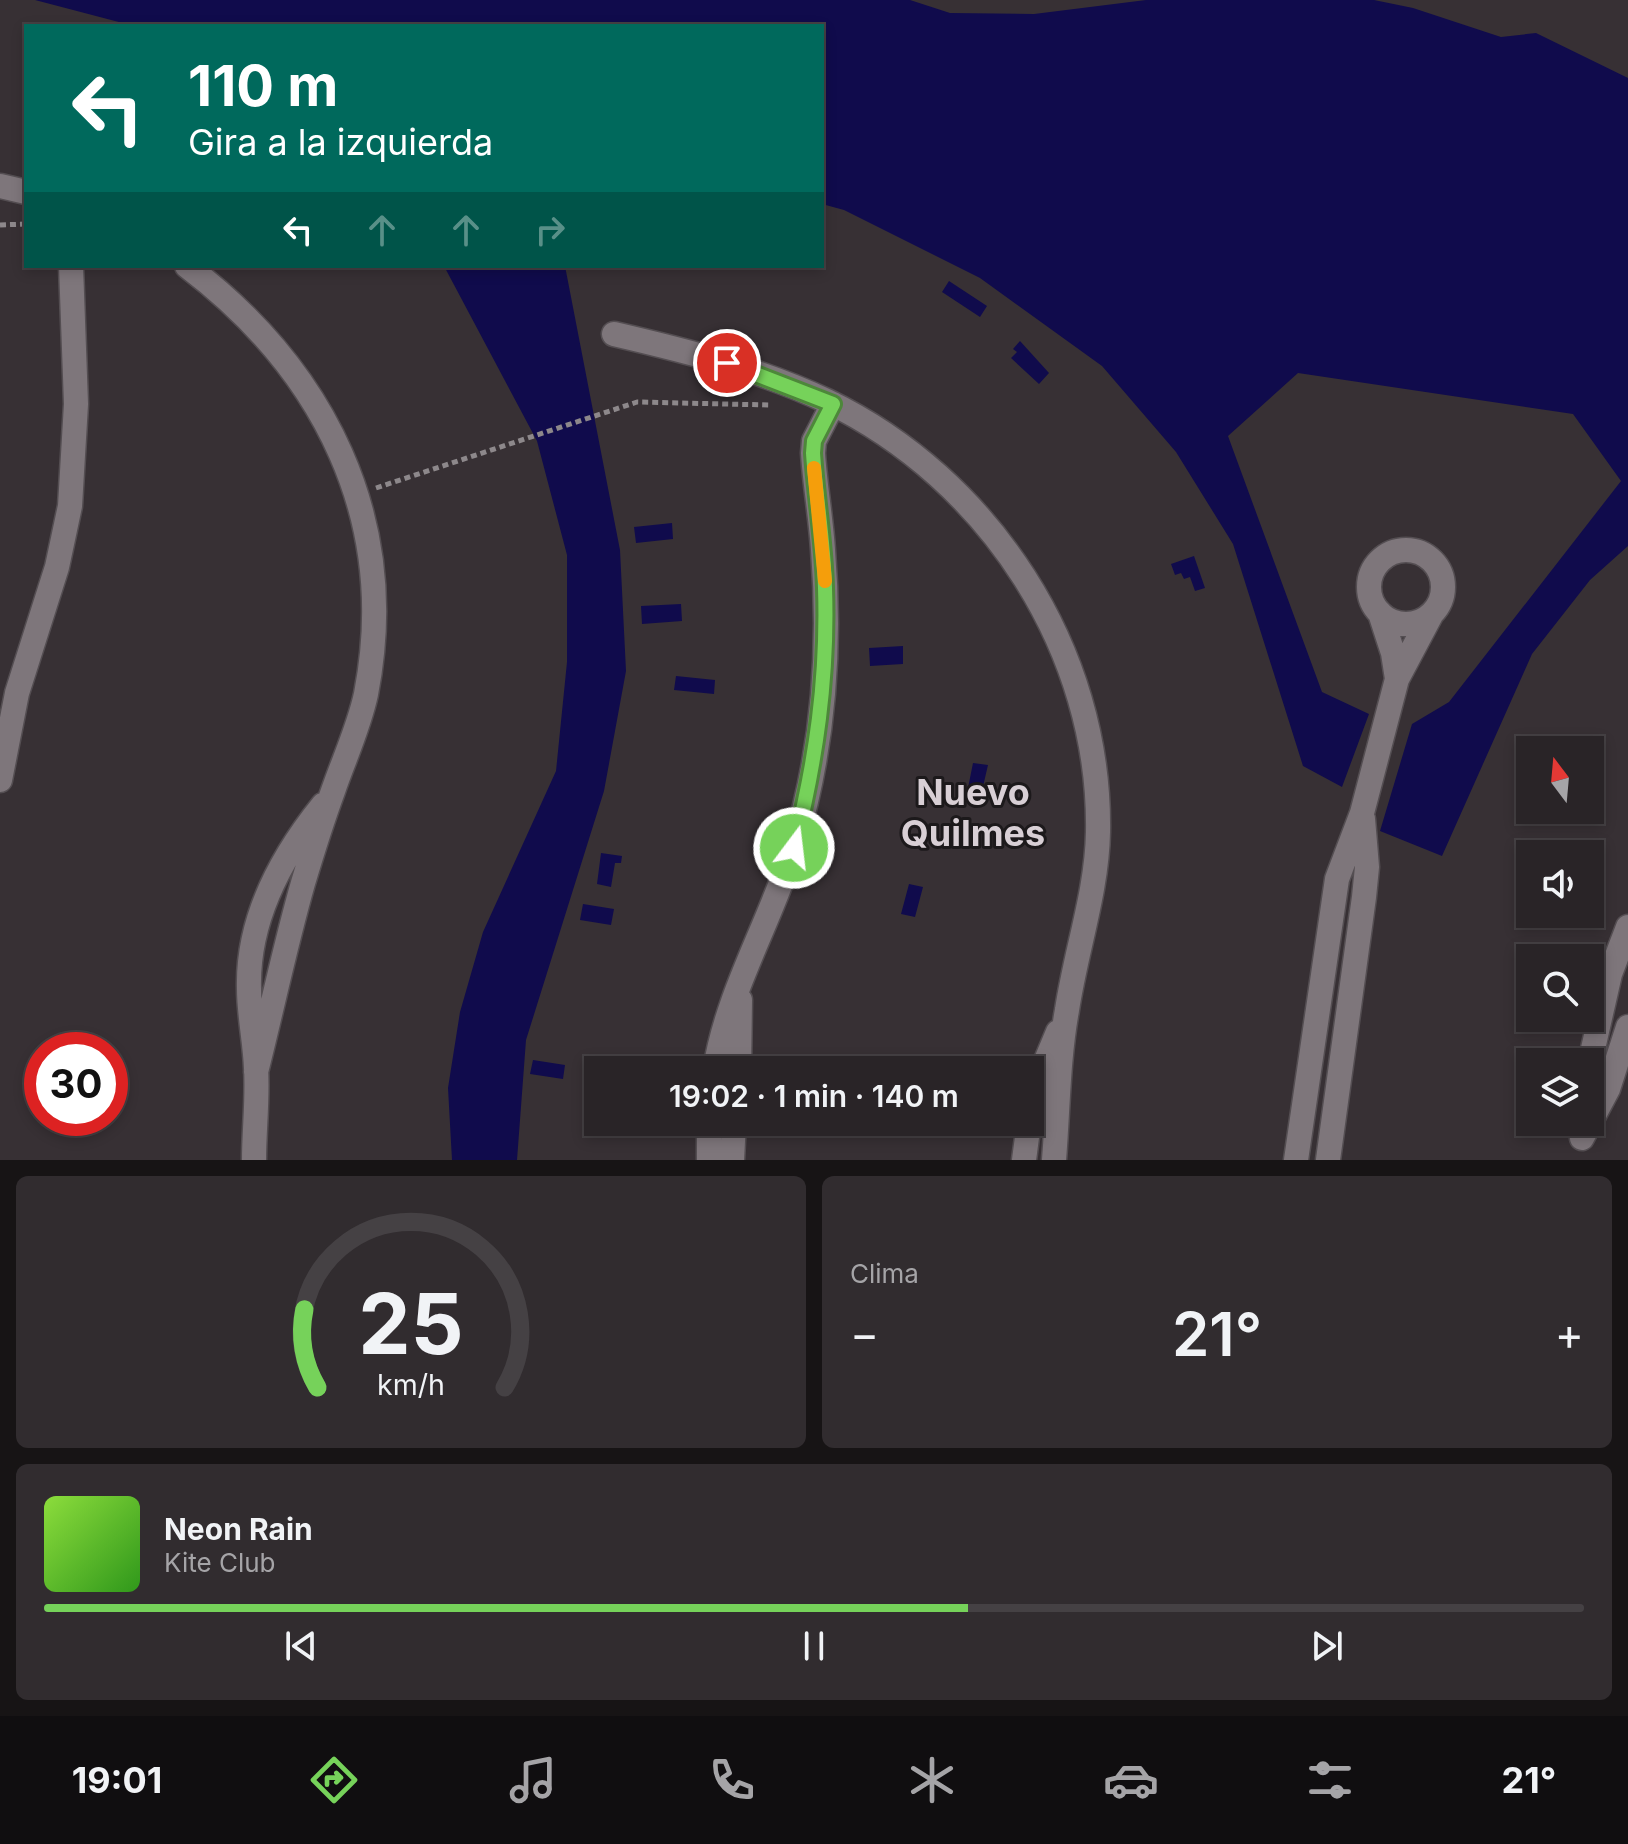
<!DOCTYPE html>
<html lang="es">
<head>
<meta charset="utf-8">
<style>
  body { margin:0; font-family:Inter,sans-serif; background:#312c2f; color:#f1f3f6; height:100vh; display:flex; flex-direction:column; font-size:30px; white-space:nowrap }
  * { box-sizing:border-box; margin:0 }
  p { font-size:26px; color:#a5a4a7 }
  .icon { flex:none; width:44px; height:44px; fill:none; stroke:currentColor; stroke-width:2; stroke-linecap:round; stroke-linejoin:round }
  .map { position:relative; height:1160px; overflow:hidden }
  .side { display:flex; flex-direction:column; gap:16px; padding:16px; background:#171415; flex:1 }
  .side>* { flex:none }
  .banner { position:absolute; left:24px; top:24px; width:800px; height:244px; border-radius:0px; box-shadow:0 4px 12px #0003,0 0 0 2px #454144; background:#00695c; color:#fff; overflow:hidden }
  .needle { width:52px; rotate:344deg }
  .controls { position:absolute; left:1516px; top:736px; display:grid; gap:16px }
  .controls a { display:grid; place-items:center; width:88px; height:88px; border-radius:0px; background:#292427; box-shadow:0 4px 12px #0003,0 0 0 2px #454144; font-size:40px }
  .speed { position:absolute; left:24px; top:1032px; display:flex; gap:16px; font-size:40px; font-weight:700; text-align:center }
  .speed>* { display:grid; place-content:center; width:104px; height:104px; border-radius:50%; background:#292427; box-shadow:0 4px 12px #0003,0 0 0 2px #454144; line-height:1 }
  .speed .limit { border:12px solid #d22; background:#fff; color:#111 }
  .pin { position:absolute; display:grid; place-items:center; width:68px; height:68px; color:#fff; margin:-34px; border:4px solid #fff; border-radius:50%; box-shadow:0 2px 8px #0007 }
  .me { position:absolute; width:88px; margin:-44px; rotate:15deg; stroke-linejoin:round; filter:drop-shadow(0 0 6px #0008) }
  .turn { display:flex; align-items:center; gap:28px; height:168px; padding:0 32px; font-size:36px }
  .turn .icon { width:104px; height:104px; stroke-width:2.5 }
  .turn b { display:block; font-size:56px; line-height:68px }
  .lanes { display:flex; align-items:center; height:76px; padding:0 32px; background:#0003; justify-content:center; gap:40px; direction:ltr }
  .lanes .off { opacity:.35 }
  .big { font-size:60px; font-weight:600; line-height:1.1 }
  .side .widget { flex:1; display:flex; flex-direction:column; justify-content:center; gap:12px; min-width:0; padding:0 28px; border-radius:12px; background:#312c2f }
  .side .dial { align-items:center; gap:0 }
  .dial svg { height:208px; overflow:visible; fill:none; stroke:#454144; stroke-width:7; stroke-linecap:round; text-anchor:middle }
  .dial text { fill:#f1f3f6; stroke:none }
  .song { display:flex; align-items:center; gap:24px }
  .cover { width:96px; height:96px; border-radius:12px; background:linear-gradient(135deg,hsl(90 70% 55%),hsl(110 70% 35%)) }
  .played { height:8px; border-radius:4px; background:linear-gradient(90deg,#76d25a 60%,#454144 60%) }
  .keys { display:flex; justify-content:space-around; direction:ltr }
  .heat { display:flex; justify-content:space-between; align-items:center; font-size:44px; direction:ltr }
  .side .tiles { flex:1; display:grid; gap:16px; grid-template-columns:1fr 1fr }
  .widget:last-child { grid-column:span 2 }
  .trip { position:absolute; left:584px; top:1056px; width:460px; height:80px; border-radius:0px; background:#292427; box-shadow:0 4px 12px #0003,0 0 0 2px #454144; font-weight:600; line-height:80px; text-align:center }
  .menu { display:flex; height:128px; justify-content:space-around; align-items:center; background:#100e10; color:#a5a4a7 }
  .menu .icon { width:56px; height:56px }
  .menu .selected { color:#76d25a }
  .menu b { font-size:36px; color:#f1f3f6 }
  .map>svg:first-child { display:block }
  .water { fill:#100b4c }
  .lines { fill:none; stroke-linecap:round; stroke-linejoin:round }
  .street-casing { stroke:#544e52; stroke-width:27 }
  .path { stroke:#8d888b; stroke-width:5; stroke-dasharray:6 4; stroke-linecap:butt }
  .street { stroke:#7e767b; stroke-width:24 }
  .route-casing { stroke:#4d883a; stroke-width:20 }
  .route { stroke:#76d25a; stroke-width:14 }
  .slow { stroke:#f59e0b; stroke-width:14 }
  .labels { text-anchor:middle; stroke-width:6; stroke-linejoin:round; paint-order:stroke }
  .district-label { font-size:36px; font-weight:bold; fill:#d8cfd5; stroke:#1c191b }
</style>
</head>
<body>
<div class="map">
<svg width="1628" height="1160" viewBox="0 0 1628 1160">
  <rect width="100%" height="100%" fill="#373034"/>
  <path class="water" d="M 35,0 L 910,0 L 950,13 L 1034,14 L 1146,0 L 1374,0 L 1413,8 L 1501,37 L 1536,33 L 1628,78 L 1628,546 L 1590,580 L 1532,654 L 1442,856 L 1380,831 L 1412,724 L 1449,702 L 1621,481 L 1573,414 L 1298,373 L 1228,436 L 1322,692 L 1369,714 L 1342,787 L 1303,766 L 1233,544 L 1176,452 L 1102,366 L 980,278 L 844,210 L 822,204 L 822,26 L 134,26 Z
    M 444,266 L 565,266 L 620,550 L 626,671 L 604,791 L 526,1040 L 517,1160 L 452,1160 L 448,1088 L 460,1012 L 483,932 L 556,771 L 567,662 L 567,555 L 537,441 Z
    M 949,281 L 987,306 L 980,317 L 942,292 Z
    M 1020,341 L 1049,373 L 1039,384 L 1011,358 L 1017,352 L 1013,349 Z
    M 672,523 L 673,539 L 636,543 L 634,527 Z
    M 1194,556 L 1205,588 L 1195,591 L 1190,577 L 1184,579 L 1181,573 L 1175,575 L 1171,564 Z
    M 681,604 L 682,621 L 642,624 L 641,606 Z
    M 903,646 L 903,664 L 870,666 L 869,648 Z
    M 676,676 L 715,680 L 714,694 L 674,690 Z
    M 973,763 L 988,765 L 981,795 L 967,793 Z
    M 601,853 L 622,856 L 621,863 L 615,863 L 611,887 L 597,884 Z
    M 909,884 L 923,887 L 915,917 L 901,914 Z
    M 583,904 L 614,909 L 611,925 L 580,920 Z
    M 533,1060 L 565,1065 L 563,1079 L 530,1074 Z"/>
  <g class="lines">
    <g class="street-casing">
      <path id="street" d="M 0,186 L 26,192
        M 187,266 C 324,370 400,519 366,694 C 359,727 344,759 333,791 C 322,821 312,853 303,883 C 285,946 272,1009 256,1072
        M 614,334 C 687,351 759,369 827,401 C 989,479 1101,650 1098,832 C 1097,892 1076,950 1067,1010 C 1058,1059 1058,1110 1054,1160
        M1369 587a37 37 0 1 1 74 0a37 37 0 1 1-74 0Z
        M 1380,613 L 1393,653 L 1397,679
        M 0,780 L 17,693 L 57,567 L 70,506 L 76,404 L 71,266
        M 1590,1062 L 1610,974 L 1628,927
        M 715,1070 C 727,992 771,921 794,846 C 823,751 831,650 823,550 C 821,518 815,486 813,453 L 814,441 L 833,404
        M 739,1070 L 740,1000
        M 1030,1117 L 1040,1075 L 1058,1032
        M 709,1122 L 709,1160
        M 1582,1138 L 1608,1089 L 1628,1027
        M 254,1160 C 254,1130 258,1098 256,1068 C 255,1042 249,1015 249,989 C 247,920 281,857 323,805
        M 732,1160 L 734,1122
        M 1024,1160 L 1029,1122
        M 1296,1160 L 1337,879 L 1362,813 L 1397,679 L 1431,615
        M 1328,1160 L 1364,897 L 1367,867 L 1363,819"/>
    </g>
    <path class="path" d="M 0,225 L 26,224
      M 376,488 L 637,402 L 769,405"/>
    <use href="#street" class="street"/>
  </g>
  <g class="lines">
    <g class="route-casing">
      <path id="route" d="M 727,363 L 833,404 L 814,441 L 813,453 C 816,498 824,543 825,588 C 828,678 816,761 794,848"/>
    </g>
    <use href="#route" class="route"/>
    <path class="slow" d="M 814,468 L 825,581"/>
  </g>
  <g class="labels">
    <g class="district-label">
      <text x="973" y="805">Nuevo<tspan x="973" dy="41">Quilmes</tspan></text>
    </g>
  </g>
</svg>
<div class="controls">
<a><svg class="needle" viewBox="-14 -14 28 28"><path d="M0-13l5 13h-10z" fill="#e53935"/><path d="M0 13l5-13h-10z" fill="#a5a4a7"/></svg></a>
<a><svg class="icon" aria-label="sound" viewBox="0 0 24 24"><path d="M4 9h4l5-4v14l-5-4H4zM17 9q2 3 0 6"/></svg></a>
<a><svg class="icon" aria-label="search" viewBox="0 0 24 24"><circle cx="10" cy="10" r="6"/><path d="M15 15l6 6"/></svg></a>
<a><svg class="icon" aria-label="layers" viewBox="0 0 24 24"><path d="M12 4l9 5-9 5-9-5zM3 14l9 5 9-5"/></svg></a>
</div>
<div class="speed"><div class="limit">30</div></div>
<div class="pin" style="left:727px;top:363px;background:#d93025"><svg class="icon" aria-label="arrive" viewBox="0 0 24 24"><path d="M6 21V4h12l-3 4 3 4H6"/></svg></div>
<svg class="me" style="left:794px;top:848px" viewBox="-20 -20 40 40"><circle r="17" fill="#76d25a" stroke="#fff" stroke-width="3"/><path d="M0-11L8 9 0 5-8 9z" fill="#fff"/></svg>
<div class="trip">19:02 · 1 min · 140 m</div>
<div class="banner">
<div class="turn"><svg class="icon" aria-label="left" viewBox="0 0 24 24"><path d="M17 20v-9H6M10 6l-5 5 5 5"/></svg><div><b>110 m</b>Gira a la izquierda</div></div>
<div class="lanes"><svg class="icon" aria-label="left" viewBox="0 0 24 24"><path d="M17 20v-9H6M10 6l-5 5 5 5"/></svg><svg class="icon off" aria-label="ahead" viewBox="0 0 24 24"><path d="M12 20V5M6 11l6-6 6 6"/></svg><svg class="icon off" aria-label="ahead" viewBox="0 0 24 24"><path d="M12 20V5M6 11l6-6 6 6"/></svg><svg class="icon off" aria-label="right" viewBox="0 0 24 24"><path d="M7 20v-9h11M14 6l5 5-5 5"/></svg></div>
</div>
</div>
<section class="side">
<div class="tiles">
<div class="widget dial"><svg viewBox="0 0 100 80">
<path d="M14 69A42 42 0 1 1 86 69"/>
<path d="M14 69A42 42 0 0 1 9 39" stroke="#76d25a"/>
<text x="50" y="56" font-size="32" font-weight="700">25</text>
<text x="50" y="72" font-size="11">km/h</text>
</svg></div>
<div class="widget"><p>Clima</p>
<div class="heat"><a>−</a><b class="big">21°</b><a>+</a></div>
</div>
<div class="widget">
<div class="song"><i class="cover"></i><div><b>Neon Rain</b><p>Kite Club</p></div></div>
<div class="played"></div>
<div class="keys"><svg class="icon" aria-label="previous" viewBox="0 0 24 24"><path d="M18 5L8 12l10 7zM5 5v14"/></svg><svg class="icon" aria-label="pause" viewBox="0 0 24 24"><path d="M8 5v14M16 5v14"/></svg><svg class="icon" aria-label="next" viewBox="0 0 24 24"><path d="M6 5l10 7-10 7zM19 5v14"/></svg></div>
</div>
</div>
</section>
<nav class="menu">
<b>19:01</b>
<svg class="icon selected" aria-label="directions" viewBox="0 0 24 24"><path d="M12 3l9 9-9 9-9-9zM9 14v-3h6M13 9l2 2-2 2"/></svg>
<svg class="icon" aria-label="music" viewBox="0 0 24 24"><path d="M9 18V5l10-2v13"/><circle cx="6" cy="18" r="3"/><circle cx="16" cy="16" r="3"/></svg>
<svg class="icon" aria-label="phone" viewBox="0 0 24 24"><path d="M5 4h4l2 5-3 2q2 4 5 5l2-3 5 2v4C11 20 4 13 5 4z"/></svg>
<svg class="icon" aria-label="climate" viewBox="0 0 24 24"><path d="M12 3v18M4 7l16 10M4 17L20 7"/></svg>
<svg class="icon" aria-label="car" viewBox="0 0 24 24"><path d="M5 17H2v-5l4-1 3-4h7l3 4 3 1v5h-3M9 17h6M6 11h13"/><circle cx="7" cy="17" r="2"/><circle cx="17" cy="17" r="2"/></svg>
<svg class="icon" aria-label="filters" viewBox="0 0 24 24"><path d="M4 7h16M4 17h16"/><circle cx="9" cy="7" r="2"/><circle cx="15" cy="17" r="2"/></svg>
<b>21°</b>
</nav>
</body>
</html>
